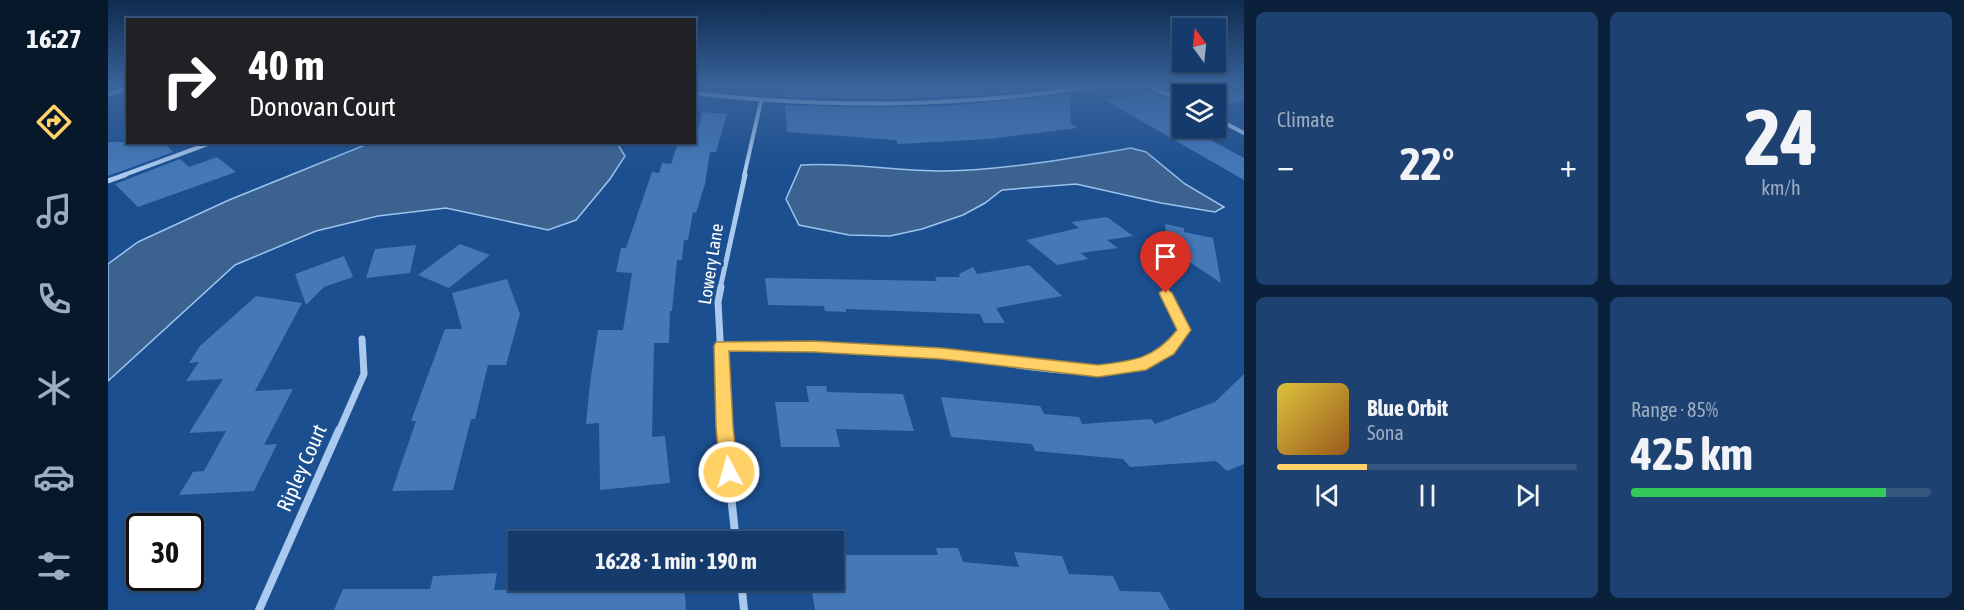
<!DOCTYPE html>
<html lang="en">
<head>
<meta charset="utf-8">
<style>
  body { margin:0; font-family:"Asap Condensed",sans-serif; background:#1d4271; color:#f1f3f6; height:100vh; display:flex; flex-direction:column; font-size:22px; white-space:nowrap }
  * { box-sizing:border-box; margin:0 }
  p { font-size:20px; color:#9dadc1 }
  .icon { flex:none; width:33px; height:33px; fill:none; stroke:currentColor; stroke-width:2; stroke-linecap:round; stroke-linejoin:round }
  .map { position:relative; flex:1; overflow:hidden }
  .drawer { display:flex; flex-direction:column; gap:12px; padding:12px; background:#0b203b; width:720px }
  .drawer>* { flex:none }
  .guide { position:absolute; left:18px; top:18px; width:570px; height:126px; border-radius:0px; box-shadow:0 2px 4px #0004,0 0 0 2px #33557e; background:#202124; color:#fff; overflow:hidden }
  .needle { width:39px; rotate:345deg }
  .fabs { position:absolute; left:1064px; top:18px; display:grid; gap:12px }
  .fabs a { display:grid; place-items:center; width:54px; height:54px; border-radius:0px; background:#143b6b; box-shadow:0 2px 4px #0004,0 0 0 2px #33557e; font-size:30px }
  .speed { position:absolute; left:18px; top:513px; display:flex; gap:12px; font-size:30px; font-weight:700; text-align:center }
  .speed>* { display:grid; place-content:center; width:78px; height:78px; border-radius:50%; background:#143b6b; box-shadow:0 2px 4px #0004,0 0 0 2px #33557e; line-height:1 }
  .speed .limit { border:3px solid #111; border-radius:9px; background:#fff; color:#111 }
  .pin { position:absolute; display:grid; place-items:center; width:51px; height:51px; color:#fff; margin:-62px -26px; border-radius:50% 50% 50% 0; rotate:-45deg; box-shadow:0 0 6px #0007 }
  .pin .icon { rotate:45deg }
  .me { position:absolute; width:66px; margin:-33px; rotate:354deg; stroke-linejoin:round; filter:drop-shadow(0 0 4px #0008) }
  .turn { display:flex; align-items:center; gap:21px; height:126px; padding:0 24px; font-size:27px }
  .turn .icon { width:78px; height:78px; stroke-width:2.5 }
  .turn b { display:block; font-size:42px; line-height:51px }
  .big { font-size:45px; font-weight:700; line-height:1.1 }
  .drawer .widget { flex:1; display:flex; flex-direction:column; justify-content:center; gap:9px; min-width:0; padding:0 21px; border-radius:9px; background:#1d4271 }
  .drawer .dial { align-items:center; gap:0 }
  .dial b { font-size:78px; line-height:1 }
  .song { display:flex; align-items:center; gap:18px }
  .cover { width:72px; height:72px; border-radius:9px; background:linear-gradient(135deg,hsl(50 70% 55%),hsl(30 70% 35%)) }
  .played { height:6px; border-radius:3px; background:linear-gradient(90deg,#ffd166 30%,#33557e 30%) }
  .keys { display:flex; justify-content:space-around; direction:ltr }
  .heat { display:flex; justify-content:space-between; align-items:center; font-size:33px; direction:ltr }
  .charge { height:9px; border-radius:4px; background:linear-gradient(90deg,#34c759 85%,#33557e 0) }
  .drawer .tiles { flex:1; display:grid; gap:12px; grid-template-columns:repeat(2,1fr) }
  .trip { position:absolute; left:400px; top:531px; width:336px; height:60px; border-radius:0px; background:#143b6b; box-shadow:0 2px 4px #0004,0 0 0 2px #33557e; font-weight:700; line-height:60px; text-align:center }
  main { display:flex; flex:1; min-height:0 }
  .tabs { display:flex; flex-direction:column; width:108px; justify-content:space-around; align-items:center; background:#08182b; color:#9dadc1 }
  .tabs .icon { width:42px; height:42px }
  .tabs .current { color:#ffd166 }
  .tabs b { font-size:27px; color:#f1f3f6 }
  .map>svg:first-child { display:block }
  .water { fill:#3c6290; stroke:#9cc4f0; stroke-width:1.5 }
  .building { fill:#4478b7 }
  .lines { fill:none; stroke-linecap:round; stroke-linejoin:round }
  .street-far3 { stroke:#a9c9ee; stroke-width:4 }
  .street-far2 { stroke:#a9c9ee; stroke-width:5 }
  .street-far1 { stroke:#a9c9ee; stroke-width:7 }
  .street { stroke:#a9c9ee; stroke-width:8 }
  .route { fill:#ffd166; stroke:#a68842; stroke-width:1.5 }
  .labels { text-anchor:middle; stroke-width:6; stroke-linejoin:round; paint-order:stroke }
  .street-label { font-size:18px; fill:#fff; stroke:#1b4f8f }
  .near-street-label { font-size:21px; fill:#fff; stroke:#1b4f8f }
</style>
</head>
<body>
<main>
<nav class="tabs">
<b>16:27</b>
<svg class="icon current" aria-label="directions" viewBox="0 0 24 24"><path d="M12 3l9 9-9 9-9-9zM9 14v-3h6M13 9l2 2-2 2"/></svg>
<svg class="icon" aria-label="music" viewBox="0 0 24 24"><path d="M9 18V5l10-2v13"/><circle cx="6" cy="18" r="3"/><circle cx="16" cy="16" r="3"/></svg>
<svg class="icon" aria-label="phone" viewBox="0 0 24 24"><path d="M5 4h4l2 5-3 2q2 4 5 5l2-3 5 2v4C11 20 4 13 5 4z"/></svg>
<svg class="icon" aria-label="climate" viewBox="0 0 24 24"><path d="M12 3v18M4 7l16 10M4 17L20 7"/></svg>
<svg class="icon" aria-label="car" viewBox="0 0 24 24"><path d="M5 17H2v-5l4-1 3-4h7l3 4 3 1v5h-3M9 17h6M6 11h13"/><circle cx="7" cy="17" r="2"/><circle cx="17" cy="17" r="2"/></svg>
<svg class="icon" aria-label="filters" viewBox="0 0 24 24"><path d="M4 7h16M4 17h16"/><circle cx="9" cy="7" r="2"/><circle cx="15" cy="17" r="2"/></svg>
</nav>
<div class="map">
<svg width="1136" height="610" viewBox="0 0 1136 610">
  <rect width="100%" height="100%" fill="#1b4f8f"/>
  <path class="water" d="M 262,143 L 509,143 L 517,156 L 502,179 L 468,220 L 440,230 L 338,208 L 270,216 L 208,231 L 127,265 L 0,381 L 0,264 L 30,242 L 121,200 Z
    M 1023,148 L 1038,152 L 1077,184 L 1116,207 L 1107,212 L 1053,203 L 968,184 L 894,190 L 877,203 L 855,215 L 814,229 L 782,236 L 741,235 L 691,225 L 678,199 L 693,165 C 740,162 788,171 835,171 C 896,170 964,158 1023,148 Z"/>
  <path class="building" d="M 677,86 L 959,86 L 887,94 L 787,99 L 677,97 Z
    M 1084,86 L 1115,86 L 1136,95 L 1136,102 L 1107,106 L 1107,94 L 1074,94 L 1074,96 L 1059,90 Z
    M 1045,92 L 1074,105 L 1074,111 L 1065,112 L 1074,116 L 1074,128 L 1095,128 L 1113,137 L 1101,139 L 1136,158 L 1136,180 L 997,100 Z
    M 962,94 L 963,122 L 961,123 L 970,128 L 879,139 L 790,144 L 788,140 L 679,132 L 677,105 L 737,107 L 838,106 Z
    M 594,112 L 619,114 L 608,152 L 602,152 L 597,184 L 588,213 L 585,212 L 580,240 L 576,240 L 574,260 L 569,260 L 564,311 L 562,311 L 561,343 L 546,343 L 544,437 L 557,436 L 562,483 L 492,490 L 491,423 L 478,424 L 482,383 L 490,330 L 515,330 L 524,273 L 508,272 L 513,248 L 518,248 L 544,172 L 551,173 L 554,163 L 563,164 L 570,143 L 587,145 Z
    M 0,142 L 55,142 L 65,152 L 0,176 Z
    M 109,157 L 128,172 L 30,207 L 7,184 L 72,159 L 81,167 Z
    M 999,217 L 1025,236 L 999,240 L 1010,248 L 973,253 L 980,259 L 949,265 L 918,240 L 971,228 L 963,222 Z
    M 1057,224 L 1076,228 L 1076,232 L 1105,238 L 1113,283 L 1074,257 L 1060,253 Z
    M 352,244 L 382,255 L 341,288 L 310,275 Z
    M 308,245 L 302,273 L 258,278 L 267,249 Z
    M 236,256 L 245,277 L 216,287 L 198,305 L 187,274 Z
    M 921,265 L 954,296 L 888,308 L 897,323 L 876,323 L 872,314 L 738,309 L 738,312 L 717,311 L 716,306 L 660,305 L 657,278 L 829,281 L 827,277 L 852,277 L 851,274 L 865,267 L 869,274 Z
    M 399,279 L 412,314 L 398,365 L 380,365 L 367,419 L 363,419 L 345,490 L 284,491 L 308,421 L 303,421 L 337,329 L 354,329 L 344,293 Z
    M 148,296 L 194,303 L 147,391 L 185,389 L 156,445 L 169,444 L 146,491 L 71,495 L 85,472 L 96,471 L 118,431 L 81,433 L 115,379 L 78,381 L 91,362 L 81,363 L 92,346 Z
    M 1136,374 L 1136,464 L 1119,471 L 1108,461 L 1022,467 L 1015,459 L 927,451 L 924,444 L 843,437 L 833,397 L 932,406 L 936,414 L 971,417 L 974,424 L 1043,419 L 1047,424 L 1107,402 Z
    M 698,386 L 718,386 L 719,392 L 795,394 L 806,431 L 728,429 L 732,447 L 673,447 L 667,402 L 701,402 Z
    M 828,548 L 850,548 L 855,562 L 911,567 L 906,552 L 954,556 L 961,574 L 1005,576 L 1012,591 L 1052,592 L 1062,610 L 707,610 L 702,580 L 726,580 L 726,555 L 830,555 Z
    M 389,573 L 386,590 L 505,588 L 505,580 L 576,580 L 578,610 L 226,610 L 235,589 L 322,589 L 325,576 Z"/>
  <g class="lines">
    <path class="street-far3" d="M 1041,86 L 1074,101
      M 586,93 C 723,109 852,107 989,86
      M 0,94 L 20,88
      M 1107,118 L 1136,133
      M 13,176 L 105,142
      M 636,176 L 653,101"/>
    <path class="street-far2" d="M 0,181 L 17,175
      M 612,289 L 637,175"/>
    <path class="street-far1" d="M 613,287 L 610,302 L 617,431
      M 613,346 C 686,346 759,348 831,354 C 896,360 966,381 1031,366 C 1050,361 1064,345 1076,330 L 1058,293
      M 231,431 L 256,374 L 254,339"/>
    <path class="street" d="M 616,430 L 628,542
      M 633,580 L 636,610
      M 151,610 L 231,430"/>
  </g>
  <linearGradient id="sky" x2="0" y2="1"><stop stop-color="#0f2b4f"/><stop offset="0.5" stop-color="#39639b"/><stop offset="1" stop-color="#39639b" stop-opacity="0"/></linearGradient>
  <rect width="1136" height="171" fill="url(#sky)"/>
  <path class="route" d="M 1058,288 L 1064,293 L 1083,330 L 1066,354 L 1038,370 L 990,377 L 833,359 L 705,352 L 621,351 L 625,426 L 630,472 L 627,478 L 621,480 L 615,478 L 612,472 L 608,426 L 606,346 L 608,342 L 705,341 L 833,348 L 990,365 C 1025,361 1046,359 1069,330 L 1051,293 Z"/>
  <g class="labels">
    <g class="street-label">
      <text transform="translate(603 264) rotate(-81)" y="6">Lowery Lane</text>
    </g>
    <g class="near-street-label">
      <text transform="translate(194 468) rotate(-66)" y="7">Ripley Court</text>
    </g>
  </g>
</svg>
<div class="fabs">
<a><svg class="needle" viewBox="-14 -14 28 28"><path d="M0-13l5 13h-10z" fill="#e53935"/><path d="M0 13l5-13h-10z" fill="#9dadc1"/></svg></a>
<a><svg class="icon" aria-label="layers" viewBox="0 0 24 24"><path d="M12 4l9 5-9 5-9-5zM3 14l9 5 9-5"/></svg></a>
</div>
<div class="speed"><div class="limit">30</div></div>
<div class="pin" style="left:1058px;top:293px;background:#d93025"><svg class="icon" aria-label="arrive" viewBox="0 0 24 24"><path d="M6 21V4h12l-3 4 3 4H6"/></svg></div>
<svg class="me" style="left:621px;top:472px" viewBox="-20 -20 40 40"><circle r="17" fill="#ffd166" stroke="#fff" stroke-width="3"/><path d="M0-11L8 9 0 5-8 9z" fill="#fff"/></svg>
<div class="trip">16:28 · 1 min · 190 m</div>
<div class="guide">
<div class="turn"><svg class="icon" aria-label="right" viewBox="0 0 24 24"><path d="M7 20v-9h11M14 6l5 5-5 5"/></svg><div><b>40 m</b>Donovan Court</div></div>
</div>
</div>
<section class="drawer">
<div class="tiles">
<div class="widget"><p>Climate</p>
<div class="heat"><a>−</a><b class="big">22°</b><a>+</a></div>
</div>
<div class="widget dial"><b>24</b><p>km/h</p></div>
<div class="widget">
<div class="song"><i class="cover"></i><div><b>Blue Orbit</b><p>Sona</p></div></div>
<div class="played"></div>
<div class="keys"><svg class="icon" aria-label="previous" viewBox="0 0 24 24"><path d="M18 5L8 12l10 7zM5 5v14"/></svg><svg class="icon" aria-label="pause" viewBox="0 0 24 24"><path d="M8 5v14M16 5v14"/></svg><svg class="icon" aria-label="next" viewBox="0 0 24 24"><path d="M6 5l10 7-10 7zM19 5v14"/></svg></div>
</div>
<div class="widget"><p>Range · 85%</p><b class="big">425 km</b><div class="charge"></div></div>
</div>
</section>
</main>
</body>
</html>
